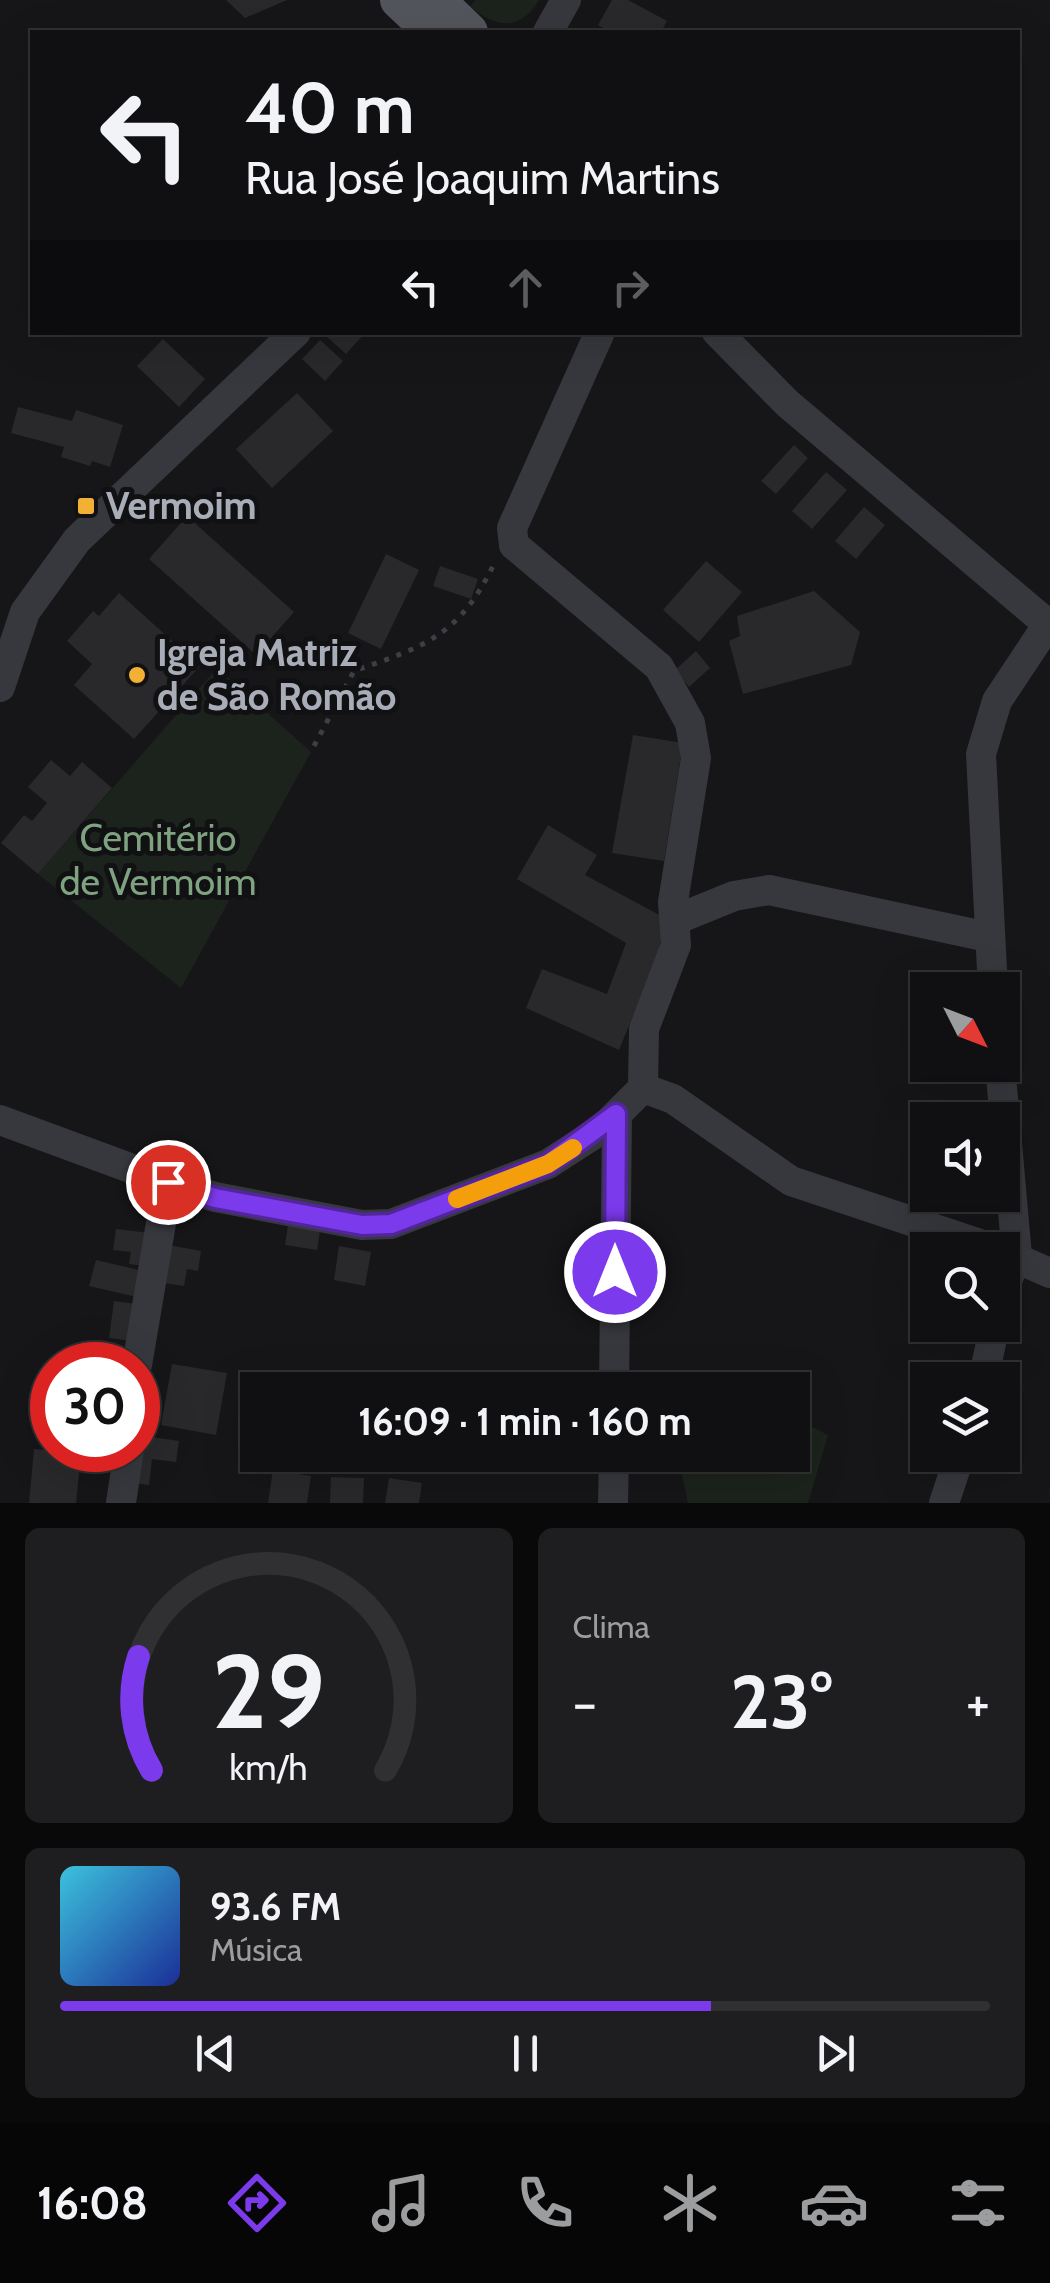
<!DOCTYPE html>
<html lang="pt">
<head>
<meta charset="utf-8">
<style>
  body { margin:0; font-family:Cabin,sans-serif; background:#1e1e20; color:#f1f3f6; height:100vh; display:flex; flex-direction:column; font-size:38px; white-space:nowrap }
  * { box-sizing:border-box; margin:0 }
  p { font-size:32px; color:#9c9d9f }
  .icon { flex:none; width:55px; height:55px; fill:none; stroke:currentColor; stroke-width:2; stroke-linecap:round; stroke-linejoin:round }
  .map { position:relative; height:1503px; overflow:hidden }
  .panel { display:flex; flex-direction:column; gap:25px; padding:25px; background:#09090a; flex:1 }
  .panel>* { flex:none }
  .banner { position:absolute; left:30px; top:30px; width:990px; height:305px; border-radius:0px; box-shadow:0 10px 40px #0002,0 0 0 2px #303032; background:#101012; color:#f1f3f6; overflow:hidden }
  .needle { width:65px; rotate:132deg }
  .controls { position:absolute; left:910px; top:972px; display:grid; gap:20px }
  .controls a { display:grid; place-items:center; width:110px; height:110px; border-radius:0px; background:#101012; box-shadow:0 10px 40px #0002,0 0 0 2px #303032; font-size:50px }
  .speed { position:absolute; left:30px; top:1342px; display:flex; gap:20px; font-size:50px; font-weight:700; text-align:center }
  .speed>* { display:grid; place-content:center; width:130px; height:130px; border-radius:50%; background:#101012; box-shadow:0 10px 40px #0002,0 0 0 2px #303032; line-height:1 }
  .speed .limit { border:15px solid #d22; background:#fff; color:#111 }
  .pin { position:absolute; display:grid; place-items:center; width:85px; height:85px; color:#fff; margin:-42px; border:5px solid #fff; border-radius:50%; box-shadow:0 2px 10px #0007 }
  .me { position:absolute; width:110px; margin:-55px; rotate:0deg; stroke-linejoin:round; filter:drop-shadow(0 0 8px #0008) }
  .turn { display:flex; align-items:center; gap:35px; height:210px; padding:0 50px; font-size:45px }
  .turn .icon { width:130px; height:130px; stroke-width:2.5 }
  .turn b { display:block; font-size:70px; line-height:85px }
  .lanes { display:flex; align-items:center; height:95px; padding:0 50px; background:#0003; justify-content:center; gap:50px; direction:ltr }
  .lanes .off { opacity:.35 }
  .big { font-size:75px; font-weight:700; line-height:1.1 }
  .panel .card { flex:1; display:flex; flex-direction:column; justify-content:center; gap:15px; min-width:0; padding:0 35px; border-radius:15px; background:#1e1e20 }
  .panel .dial { align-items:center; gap:0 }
  .dial svg { height:260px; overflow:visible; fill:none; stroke:#303032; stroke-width:7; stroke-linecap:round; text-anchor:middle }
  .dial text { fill:#f1f3f6; stroke:none }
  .song { display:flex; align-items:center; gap:30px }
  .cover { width:120px; height:120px; border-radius:15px; background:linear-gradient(135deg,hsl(190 70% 55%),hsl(230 70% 35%)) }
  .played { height:10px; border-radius:5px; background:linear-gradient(90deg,#7c3aed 70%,#303032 70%) }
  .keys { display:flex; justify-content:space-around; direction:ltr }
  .heat { display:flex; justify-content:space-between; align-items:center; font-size:55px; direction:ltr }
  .panel .tiles { flex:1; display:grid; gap:25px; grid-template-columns:1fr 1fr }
  .card:last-child { grid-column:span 2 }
  .trip { position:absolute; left:240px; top:1372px; width:570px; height:100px; border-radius:0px; background:#101012; box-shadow:0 10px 40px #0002,0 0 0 2px #303032; font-weight:700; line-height:100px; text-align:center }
  .menu { display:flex; height:160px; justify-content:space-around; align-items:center; background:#060607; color:#9c9d9f }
  .menu .icon { width:70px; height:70px }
  .menu .selected { color:#7c3aed }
  .menu b { font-size:45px; color:#f1f3f6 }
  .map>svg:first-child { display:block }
  .green { fill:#1c231d }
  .building { fill:#29292c }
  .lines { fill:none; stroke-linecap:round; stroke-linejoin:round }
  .path { stroke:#3d3f44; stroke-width:5; stroke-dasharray:5 8; stroke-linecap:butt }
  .minor { stroke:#37383d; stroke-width:30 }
  .major { stroke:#53555c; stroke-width:38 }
  .route-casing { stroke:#51269a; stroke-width:25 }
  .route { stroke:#7c3aed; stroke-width:18 }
  .slow { stroke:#f59e0b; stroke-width:18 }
  .poi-dot { fill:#f2b134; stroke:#111113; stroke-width:4 }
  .labels { text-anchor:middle; stroke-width:10; stroke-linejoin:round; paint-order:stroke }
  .poi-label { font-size:38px; font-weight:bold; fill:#a8adb8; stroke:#111113; text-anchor:start }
  .park-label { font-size:38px; fill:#7fa381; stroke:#111113 }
</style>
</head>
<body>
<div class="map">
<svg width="1050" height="1503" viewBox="0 0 1050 1503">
  <rect width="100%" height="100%" fill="#161618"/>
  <path class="green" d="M 476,0 L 539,0 C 520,32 495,28 470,6 Z
    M 217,668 L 311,752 L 181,988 L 38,874 Z
    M 793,1417 L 828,1435 L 808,1503 L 688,1503 L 678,1455 L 792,1455 Z"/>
  <path class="building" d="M 226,0 L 287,0 L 245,18 Z
    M 612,0 L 628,0 L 667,21 L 661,32 L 611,32 L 598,25 Z
    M 330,332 L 366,332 L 346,354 L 326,336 Z
    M 163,339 L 205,379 L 179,407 L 137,366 Z
    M 320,340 L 343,361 L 325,381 L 302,359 Z
    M 297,393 L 333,431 L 272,488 L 236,449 Z
    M 18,407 L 72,421 L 76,410 L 123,425 L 110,467 L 92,461 L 90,466 L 61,457 L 64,447 L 11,433 Z
    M 794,445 L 808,458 L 776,494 L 761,481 Z
    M 826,472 L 847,490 L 812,529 L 792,511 Z
    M 864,507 L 885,525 L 856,559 L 835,541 Z
    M 187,516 L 294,612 L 256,655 L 149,559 Z
    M 386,554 L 419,570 L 381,649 L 348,633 Z
    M 706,561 L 742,592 L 699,642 L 663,610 Z
    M 440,566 L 478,579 L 471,599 L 433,586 Z
    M 814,591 L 860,632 L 851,665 L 743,694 L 729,641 L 740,636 L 737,616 Z
    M 119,593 L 200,666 L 134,739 L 74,685 L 92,664 L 67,641 L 93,611 L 99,616 Z
    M 696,651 L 710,668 L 689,687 L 675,670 Z
    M 633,735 L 683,743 L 664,861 L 612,853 Z
    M 51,760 L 70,776 L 82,762 L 112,788 L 38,874 L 1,843 L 24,815 L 32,821 L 47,803 L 28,787 Z
    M 548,825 L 597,855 L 585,875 L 665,918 L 658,955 L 619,1050 L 526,1008 L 542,969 L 607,994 L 626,943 L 517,879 Z
    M 288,1225 L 320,1230 L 317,1250 L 285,1245 Z
    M 116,1229 L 150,1233 L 146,1266 L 129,1264 L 131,1252 L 113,1250 Z
    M 163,1244 L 201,1251 L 198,1271 L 187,1269 L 184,1286 L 157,1282 Z
    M 339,1246 L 371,1252 L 365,1286 L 334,1280 Z
    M 96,1260 L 143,1271 L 137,1297 L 89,1286 Z
    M 114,1301 L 137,1304 L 132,1341 L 109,1338 Z
    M 172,1364 L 227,1373 L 216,1435 L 161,1425 Z
    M 138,1435 L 179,1441 L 176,1462 L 152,1459 L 149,1485 L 132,1483 Z
    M 34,1449 L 81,1453 L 76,1503 L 29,1503 Z
    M 273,1470 L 311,1476 L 307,1503 L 268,1503 Z
    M 331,1477 L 364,1478 L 363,1503 L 330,1503 Z
    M 389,1478 L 422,1483 L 419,1503 L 385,1503 Z"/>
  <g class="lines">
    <path class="path" d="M 314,746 L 354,671 C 428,645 459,636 495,562"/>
    <path class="minor" d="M 548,32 L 566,0
      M 600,332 L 512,528 L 514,545 L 659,667 L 690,723 L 696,758 L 673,902 L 676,945 L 644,1029 L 643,1088
      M 717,332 L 787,403 L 1050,626
      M 0,687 L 25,612 L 77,540 L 296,332
      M 675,920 L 734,896 L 769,890 L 988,937
      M 993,990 L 981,754 L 997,701 L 1048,624
      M 1000,1065 L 1017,1256 L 1002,1293
      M 643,1088 L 673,1099 L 791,1181 L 998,1250
      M 0,1120 L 168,1182 L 137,1365
      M 168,1182 L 215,1197 L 362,1225 L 391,1224 L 548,1164 L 602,1129 L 643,1088
      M 1002,1252 L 1050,1273
      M 983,1380 L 995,1325
      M 614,1390 L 617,1114
      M 121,1503 L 129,1450
      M 613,1503 L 614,1455
      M 944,1503 L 960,1455"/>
    <path class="major" d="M 399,0 L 433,32
      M 436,0 L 469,32"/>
  </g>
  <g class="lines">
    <g class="route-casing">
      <path id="route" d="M 168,1182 L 215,1198 L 362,1225 L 391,1224 L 548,1164 L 616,1114 L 615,1272"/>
    </g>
    <use href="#route" class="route"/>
    <path class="slow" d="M 457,1199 L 548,1164 L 573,1148"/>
  </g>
  <g class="poi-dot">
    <rect x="76" y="496" width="20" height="20" rx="5"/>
    <circle cx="137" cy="675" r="10"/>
  </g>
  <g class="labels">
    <g class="poi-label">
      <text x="106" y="519">Vermoim</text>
      <text x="157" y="666">Igreja Matriz<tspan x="157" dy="44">de São Romão</tspan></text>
    </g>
    <g class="park-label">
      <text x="158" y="851">Cemitério<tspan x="158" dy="44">de Vermoim</tspan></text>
    </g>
  </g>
</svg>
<div class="controls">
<a><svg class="needle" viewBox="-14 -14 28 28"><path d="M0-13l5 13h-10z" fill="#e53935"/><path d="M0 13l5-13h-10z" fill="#9c9d9f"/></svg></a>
<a><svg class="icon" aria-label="sound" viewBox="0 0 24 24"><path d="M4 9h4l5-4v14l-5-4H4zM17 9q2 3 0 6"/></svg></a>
<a><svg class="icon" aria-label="search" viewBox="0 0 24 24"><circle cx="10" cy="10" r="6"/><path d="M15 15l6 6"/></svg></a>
<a><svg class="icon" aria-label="layers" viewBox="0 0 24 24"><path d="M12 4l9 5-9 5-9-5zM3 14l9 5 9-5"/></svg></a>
</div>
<div class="speed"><div class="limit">30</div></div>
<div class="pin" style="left:168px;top:1182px;background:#d93025"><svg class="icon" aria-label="arrive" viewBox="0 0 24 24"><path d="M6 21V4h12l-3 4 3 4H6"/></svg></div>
<svg class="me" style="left:615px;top:1272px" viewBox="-20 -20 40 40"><circle r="17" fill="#7c3aed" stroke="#fff" stroke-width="3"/><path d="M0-11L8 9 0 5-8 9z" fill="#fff"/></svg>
<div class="trip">16:09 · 1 min · 160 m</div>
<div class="banner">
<div class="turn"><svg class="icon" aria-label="left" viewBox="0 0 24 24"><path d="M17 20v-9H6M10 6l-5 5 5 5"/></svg><div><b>40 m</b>Rua José Joaquim Martins</div></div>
<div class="lanes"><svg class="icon" aria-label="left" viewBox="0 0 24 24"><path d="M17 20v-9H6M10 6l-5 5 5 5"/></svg><svg class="icon off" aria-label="ahead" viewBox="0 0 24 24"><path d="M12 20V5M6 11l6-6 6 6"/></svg><svg class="icon off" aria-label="right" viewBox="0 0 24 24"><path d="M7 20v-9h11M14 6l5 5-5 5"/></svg></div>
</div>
</div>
<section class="panel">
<div class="tiles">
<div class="card dial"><svg viewBox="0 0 100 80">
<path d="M14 69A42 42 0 1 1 86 69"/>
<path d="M14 69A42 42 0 0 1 10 34" stroke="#7c3aed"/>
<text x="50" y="56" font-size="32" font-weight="700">29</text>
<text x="50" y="72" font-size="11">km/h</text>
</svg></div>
<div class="card"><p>Clima</p>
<div class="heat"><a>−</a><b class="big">23°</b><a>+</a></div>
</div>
<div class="card">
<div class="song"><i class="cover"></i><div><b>93.6 FM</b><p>Música</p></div></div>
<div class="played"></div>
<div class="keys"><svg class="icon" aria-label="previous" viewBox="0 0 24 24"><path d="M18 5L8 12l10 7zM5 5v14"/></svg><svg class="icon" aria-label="pause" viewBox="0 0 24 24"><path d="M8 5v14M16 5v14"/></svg><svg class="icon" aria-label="next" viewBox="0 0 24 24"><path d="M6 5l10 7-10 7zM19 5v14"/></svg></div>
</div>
</div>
</section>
<nav class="menu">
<b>16:08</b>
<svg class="icon selected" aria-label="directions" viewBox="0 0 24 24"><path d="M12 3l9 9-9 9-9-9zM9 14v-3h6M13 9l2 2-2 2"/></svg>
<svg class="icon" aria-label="music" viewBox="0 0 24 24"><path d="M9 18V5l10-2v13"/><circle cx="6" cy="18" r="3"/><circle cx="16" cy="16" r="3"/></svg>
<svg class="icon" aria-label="phone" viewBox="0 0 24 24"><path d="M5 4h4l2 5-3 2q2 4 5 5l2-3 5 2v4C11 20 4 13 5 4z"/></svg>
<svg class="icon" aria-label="climate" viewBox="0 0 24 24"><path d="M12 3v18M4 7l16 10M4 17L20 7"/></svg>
<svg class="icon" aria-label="car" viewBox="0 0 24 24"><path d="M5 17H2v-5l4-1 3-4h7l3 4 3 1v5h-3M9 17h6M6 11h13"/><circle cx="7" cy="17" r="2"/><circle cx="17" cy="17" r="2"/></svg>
<svg class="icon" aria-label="filters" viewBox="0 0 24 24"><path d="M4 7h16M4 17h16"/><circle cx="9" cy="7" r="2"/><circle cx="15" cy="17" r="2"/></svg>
</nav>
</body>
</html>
